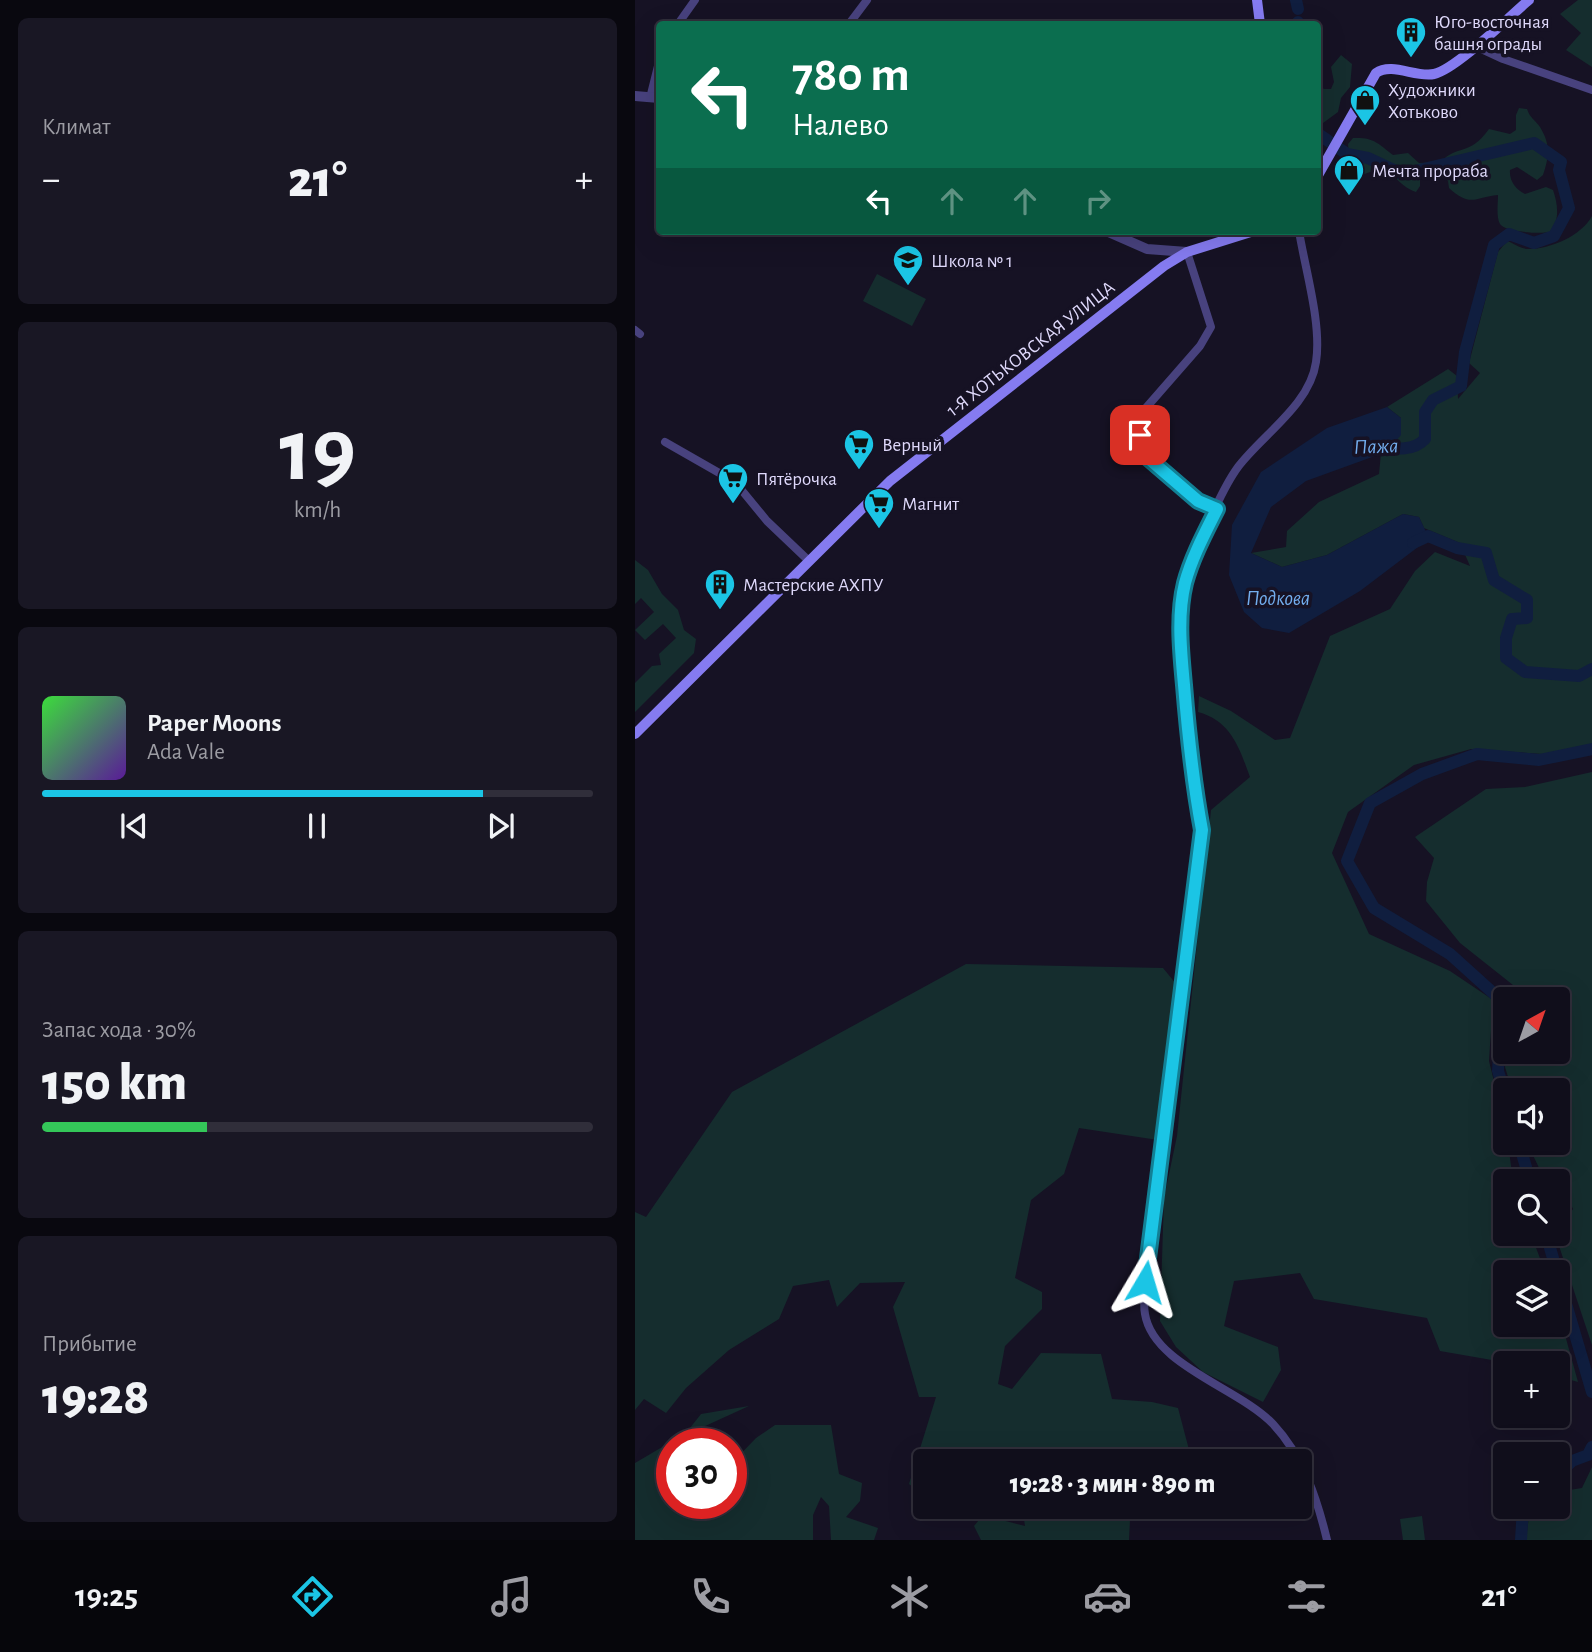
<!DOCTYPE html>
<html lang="ru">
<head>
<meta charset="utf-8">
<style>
  body { margin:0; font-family:"Alegreya Sans",sans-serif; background:#191724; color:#f1f3f6; height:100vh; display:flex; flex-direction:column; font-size:26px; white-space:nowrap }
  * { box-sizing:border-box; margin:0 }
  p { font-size:23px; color:#9c9ca3 }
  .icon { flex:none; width:38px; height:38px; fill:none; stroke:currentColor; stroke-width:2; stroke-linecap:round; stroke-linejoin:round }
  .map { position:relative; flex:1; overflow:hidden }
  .drawer { display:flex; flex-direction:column; gap:18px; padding:18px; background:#09080f; width:635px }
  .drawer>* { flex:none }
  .banner { position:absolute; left:21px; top:21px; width:665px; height:214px; border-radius:7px; box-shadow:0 7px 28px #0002,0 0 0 2px #302e3a; background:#0b6e4f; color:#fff; overflow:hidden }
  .needle { width:46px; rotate:40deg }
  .fabs { position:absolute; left:858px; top:987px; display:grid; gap:14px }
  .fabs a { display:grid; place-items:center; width:77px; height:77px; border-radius:7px; background:#100e1b; box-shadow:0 7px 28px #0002,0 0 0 2px #302e3a; font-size:35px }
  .speed { position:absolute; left:21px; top:1428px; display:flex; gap:14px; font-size:35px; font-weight:700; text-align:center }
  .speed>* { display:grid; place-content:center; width:91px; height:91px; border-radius:50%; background:#100e1b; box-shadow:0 7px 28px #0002,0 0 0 2px #302e3a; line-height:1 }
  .speed .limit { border:10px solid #d22; background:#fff; color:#111 }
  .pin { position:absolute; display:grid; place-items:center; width:60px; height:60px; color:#fff; margin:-30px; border-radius:14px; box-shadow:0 4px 10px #0006 }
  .me { position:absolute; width:77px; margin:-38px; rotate:7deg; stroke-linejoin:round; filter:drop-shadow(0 0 5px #0008) }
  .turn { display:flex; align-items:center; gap:24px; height:147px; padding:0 21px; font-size:32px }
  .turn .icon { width:91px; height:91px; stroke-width:2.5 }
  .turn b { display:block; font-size:49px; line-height:60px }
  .lanes { display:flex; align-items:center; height:66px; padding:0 21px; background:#0003; justify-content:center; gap:35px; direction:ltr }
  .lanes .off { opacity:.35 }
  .big { font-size:52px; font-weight:800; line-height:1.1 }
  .drawer .card { flex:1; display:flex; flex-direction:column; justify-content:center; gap:10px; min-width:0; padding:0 24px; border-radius:10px; background:#191724 }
  .drawer .dial { align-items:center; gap:0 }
  .dial b { font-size:91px; line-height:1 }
  .song { display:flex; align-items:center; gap:21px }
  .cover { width:84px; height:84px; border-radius:10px; background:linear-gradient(135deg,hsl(120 70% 55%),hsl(270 70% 35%)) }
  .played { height:7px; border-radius:4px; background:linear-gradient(90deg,#1bc5e5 80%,#302e3a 80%) }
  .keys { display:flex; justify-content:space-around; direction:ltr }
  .heat { display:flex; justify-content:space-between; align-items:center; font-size:38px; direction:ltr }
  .charge { height:10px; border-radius:5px; background:linear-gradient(90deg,#34c759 30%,#302e3a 0) }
  .trip { position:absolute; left:278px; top:1449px; width:399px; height:70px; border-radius:7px; background:#100e1b; box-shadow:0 7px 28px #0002,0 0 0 2px #302e3a; font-weight:800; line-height:70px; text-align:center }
  .tabs { display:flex; height:112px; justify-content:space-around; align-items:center; background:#06060b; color:#9c9ca3 }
  .tabs .icon { width:49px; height:49px }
  .tabs .active { color:#1bc5e5 }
  .tabs b { font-size:32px; color:#f1f3f6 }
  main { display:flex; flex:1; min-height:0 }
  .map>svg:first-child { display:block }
  .green { fill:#152d2e }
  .water { fill:#101e3f }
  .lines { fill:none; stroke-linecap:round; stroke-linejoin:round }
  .river { stroke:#101e3f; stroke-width:12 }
  .minor { stroke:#48427e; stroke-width:8 }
  .tertiary { stroke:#48427e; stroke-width:10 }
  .secondary { stroke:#857bf0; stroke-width:10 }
  .route-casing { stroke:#128095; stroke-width:18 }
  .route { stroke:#1bc5e5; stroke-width:12 }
  .labels { text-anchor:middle; stroke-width:7; stroke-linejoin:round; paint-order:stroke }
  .poi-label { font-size:19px; fill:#dfd9fb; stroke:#161224; text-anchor:start }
  .street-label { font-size:19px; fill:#dfd9fb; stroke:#161224 }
  .water-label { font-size:21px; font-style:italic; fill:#73aeef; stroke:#161224 }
</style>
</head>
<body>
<main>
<section class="drawer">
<div class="card"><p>Климат</p>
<div class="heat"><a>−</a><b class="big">21°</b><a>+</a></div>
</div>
<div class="card dial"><b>19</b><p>km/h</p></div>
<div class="card">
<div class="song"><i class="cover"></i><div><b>Paper Moons</b><p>Ada Vale</p></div></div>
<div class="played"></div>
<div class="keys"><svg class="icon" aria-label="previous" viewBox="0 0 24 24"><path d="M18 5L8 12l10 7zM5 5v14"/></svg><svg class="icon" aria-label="pause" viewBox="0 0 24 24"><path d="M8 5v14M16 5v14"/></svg><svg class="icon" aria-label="next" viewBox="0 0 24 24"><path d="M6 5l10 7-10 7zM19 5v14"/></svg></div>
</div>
<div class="card"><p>Запас хода · 30%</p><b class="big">150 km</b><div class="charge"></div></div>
<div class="card"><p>Прибытие</p><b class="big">19:28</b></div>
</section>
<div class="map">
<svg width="957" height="1540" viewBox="0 0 957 1540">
  <rect width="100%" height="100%" fill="#161224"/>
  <path class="green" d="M 943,0 L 957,0 L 957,67 L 931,50 L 946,33 L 925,14 Z
    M 706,55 L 717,64 L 715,87 L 706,98 L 703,112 L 684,126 L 683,145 L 683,84 L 689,89 L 696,89 L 699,82 L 696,67 Z
    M 884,108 L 892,109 C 895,118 900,120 905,127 C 916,145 914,157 908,175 L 902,180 L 882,167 L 875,170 C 874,181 881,190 890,194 L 911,187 L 918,190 C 923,204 925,221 915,232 C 904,234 870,232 865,224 C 861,217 863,203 863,195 C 840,197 836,208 814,188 L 813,181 L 807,176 L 785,179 L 785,186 L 781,192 C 757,184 760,161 727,175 L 715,167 L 713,144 L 718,138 C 738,137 743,143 758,155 L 773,153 L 784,163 L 806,162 C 822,144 834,157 854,129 L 875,134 L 881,130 L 881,115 Z
    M 957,216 L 957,744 L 907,754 L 836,749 L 779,765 L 713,812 L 697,853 L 734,934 L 815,971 L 858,1000 L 854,1061 L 870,1126 L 870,1143 L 873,1143 L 878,1181 L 870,1181 L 870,1234 L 896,1234 L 910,1272 L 870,1272 L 870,1325 L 922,1325 L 922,1306 L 943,1382 L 922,1376 L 922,1363 L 874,1363 L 805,1351 L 792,1318 L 679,1299 L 665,1273 L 599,1281 L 589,1326 L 643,1347 L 646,1370 L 628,1402 L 568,1372 L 541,1347 L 525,1321 L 529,1198 L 542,1136 L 576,810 L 615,777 C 604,747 596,721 563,712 L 564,696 L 596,711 L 640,740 L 655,738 L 695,636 L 755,609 L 780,571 L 800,552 L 835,566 L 825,543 L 789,528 L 784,517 L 768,514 L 692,555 L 647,567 L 616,553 L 651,547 L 652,531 L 684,502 L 744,474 L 746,453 L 751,451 L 766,418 L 752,407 L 813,369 L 822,376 L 823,399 L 845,373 L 834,363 L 863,252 L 872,241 C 878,243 886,249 893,249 C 916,249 946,236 957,216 Z
    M 242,274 L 291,299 L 277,326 L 228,301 Z
    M 0,560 L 13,570 L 27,594 L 43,610 L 49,630 L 61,639 L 59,653 L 0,712 L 0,683 L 17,666 L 26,665 L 24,654 L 41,638 L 28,624 L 10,640 L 0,630 L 19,612 L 6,598 L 0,604 Z
    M 957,772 L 957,1345 L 920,1234 L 938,1209 L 925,1180 L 908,1176 L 892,1143 L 922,1143 L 922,1090 L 877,1090 L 870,1067 L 871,1052 L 922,1052 L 922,999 L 875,999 L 878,985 L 825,943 L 791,901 L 792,882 L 799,858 L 780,837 L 851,789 L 890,787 Z
    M 331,964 L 528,968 L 542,985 L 523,1140 L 444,1128 L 429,1174 L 396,1200 L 380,1278 L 407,1292 L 407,1309 L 370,1346 L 363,1384 L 377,1389 L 406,1353 L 466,1354 L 477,1399 L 517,1402 L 543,1408 L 557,1461 L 290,1461 L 290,1497 L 274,1484 L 301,1397 L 284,1397 L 258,1307 L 270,1282 L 225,1283 L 202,1307 L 194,1280 L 158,1286 L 144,1319 L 94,1350 L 51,1388 L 31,1413 L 9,1399 L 0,1410 L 0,1212 L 11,1217 L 97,1092 Z
    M 114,1406 L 68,1427 L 56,1444 L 37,1444 L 37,1503 L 96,1503 L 96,1464 L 121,1438 L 140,1425 L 196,1425 L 204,1474 L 227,1483 L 225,1501 L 211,1517 L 243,1528 L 239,1540 L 196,1540 L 194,1506 L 186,1497 L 178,1515 L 178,1540 L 0,1540 L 0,1463 L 51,1433 L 66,1414 Z
    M 957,1467 L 957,1540 L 891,1540 L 895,1507 L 922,1507 L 922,1492 L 947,1488 Z
    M 387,1507 L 506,1507 L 495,1520 L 494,1540 L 346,1540 L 339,1526 L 348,1515 L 390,1526 Z
    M 787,1516 L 790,1540 L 768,1540 L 765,1519 Z"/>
  <path class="water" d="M 752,407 L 766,418 L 766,435 L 751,452 L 671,481 L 636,507 L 616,553 L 647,567 L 692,555 L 768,514 L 784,517 L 793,536 L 787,544 L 725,591 L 654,633 L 627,628 L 609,612 L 594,575 L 597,525 L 626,472 L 692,428 Z"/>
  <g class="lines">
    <path class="river" d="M 661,0 L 663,9
      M 663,22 L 663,24
      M 682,133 L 712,154 L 733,158 L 767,174 L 899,143 L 926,162 L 924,170 L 934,208 L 919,236 L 899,243 L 874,234 L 859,245 L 830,352 L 826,386 L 798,400 L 790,412 L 790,439 C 777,453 757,448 740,446
      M 778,543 L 793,536 L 822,548 L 851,553 L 859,580 L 892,600 L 892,618 L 877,619 L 871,638 L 871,658 L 890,672 L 944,676 L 957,669
      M 870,1093 L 863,1071 L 867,1001 L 815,954 L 739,908 L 712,861 L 735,803 L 787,774 L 842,754 L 904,760 L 957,749
      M 884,1143 L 895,1181
      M 911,1234 L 922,1272
      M 922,1273 L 957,1392
      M 922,1475 L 937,1461 L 953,1455 L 957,1447
      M 886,1540 L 888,1507"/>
    <path class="minor" d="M 43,24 L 60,0
      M 214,24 L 232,0
      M 840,46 L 868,59 L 957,90
      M 15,98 L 24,62
      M 664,231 C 670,269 687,324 681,362 C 675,405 627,435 603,467 C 586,490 558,555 551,583 C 541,617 546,654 549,688 C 553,736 558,783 567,830 L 510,1282 C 510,1292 508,1304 510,1314 C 518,1365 604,1388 638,1424 C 668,1456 682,1498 692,1540
      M 552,252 L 576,327 L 565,346 L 503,417 L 506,452 L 563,501 L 582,509
      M 0,330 L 5,334
      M 30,442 L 100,482 L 132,521 L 174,561"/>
    <path class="tertiary" d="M 0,96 L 24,98
      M 471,231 L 512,249 L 552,252"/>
    <path class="secondary" d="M 622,0 L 625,24
      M 682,177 L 741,73 C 757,62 781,78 799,74 C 820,70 875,16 894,0
      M 0,734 L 255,481 L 529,266 L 552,252 L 619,231"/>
  </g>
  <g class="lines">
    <g class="route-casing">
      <path id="route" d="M 505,435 L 506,452 L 563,501 L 582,509 C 570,533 557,557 550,583 C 542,616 546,652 549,685 C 553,734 558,782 567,830 L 510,1282"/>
    </g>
    <use href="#route" class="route"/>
  </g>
  <defs>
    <g id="building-pin" transform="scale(1.575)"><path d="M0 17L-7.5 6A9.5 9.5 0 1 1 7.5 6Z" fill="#1bc5e5" stroke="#161224"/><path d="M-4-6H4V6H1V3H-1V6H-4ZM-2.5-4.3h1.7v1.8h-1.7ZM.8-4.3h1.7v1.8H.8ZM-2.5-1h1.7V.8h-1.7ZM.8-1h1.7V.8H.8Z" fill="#111"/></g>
    <g id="shop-pin" transform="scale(1.575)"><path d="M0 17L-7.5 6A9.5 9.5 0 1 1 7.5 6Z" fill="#1bc5e5" stroke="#161224"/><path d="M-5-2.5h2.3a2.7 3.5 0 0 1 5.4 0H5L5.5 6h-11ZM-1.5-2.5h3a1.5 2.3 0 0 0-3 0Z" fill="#111"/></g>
    <g id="school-pin" transform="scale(1.575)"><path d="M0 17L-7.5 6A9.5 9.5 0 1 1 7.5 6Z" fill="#1bc5e5" stroke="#161224"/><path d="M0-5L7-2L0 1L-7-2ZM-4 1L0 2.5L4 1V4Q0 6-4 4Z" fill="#111"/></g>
    <g id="supermarket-pin" transform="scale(1.575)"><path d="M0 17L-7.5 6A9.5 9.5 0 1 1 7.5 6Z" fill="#1bc5e5" stroke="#161224"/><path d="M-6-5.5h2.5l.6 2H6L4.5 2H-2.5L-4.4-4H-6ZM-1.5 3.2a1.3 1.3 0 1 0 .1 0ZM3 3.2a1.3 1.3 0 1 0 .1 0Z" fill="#111"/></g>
  </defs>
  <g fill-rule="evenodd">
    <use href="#building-pin" x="776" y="32"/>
    <use href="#shop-pin" x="730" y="100"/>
    <use href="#shop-pin" x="714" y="170"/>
    <use href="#school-pin" x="273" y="260"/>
    <use href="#supermarket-pin" x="224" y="444"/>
    <use href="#supermarket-pin" x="98" y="478"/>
    <use href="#supermarket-pin" x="244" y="503"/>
    <use href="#building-pin" x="85" y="584"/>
  </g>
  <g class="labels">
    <g class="poi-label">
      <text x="799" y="28">Юго-восточная<tspan x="799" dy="22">башня ограды</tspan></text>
      <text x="753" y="96">Художники<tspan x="753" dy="22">Хотьково</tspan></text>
      <text x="737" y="177">Мечта прораба</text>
      <text x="296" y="267">Школа № 1</text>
      <text x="247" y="451">Верный</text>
      <text x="121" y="485">Пятёрочка</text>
      <text x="267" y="510">Магнит</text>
      <text x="108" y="591">Мастерские АХПУ</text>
    </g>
    <g class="street-label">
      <text transform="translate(395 348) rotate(-38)" y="7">1-Я ХОТЬКОВСКАЯ УЛИЦА</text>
    </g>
    <g class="water-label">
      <text transform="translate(741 446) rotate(-2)" y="7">Пажа</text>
      <text x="643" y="605">Подкова</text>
    </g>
  </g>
</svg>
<div class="fabs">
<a><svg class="needle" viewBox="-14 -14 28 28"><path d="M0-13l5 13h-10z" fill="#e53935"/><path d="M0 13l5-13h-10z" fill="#9c9ca3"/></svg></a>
<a><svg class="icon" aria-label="sound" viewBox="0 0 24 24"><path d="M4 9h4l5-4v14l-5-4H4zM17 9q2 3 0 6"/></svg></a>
<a><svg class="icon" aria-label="search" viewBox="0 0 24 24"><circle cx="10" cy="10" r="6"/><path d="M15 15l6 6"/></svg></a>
<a><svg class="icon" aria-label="layers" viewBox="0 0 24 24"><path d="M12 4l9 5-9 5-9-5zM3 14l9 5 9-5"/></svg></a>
<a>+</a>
<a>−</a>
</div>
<div class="speed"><div class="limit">30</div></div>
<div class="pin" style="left:505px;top:435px;background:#d93025"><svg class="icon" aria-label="arrive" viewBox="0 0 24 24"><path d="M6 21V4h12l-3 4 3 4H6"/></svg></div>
<svg class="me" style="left:510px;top:1282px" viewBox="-20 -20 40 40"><path d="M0-17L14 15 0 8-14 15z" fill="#1bc5e5" stroke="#fff" stroke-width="4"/></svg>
<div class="trip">19:28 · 3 мин · 890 m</div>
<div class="banner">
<div class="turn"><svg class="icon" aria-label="left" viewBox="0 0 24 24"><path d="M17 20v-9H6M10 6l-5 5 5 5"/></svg><div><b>780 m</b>Налево</div></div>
<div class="lanes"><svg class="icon" aria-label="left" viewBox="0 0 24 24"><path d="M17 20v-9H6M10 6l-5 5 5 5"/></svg><svg class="icon off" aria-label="ahead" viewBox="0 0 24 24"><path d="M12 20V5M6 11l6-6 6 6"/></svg><svg class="icon off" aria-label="ahead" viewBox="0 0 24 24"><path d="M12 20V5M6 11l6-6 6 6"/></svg><svg class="icon off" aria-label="right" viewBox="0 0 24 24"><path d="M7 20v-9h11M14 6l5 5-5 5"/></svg></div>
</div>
</div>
</main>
<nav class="tabs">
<b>19:25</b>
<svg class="icon active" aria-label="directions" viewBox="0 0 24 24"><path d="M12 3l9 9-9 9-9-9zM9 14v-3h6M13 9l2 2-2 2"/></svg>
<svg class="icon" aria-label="music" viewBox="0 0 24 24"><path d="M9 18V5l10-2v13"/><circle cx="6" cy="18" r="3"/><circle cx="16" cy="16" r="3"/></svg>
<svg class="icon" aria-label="phone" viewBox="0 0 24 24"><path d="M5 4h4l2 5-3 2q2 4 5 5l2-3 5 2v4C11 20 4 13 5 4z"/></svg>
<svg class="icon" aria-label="climate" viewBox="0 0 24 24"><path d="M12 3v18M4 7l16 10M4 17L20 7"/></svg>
<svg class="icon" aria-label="car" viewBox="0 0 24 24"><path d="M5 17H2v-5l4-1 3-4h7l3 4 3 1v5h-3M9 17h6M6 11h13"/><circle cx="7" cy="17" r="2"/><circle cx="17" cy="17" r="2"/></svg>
<svg class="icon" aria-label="filters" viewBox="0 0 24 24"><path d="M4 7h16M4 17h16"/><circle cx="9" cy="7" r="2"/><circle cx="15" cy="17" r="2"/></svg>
<b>21°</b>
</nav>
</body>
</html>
